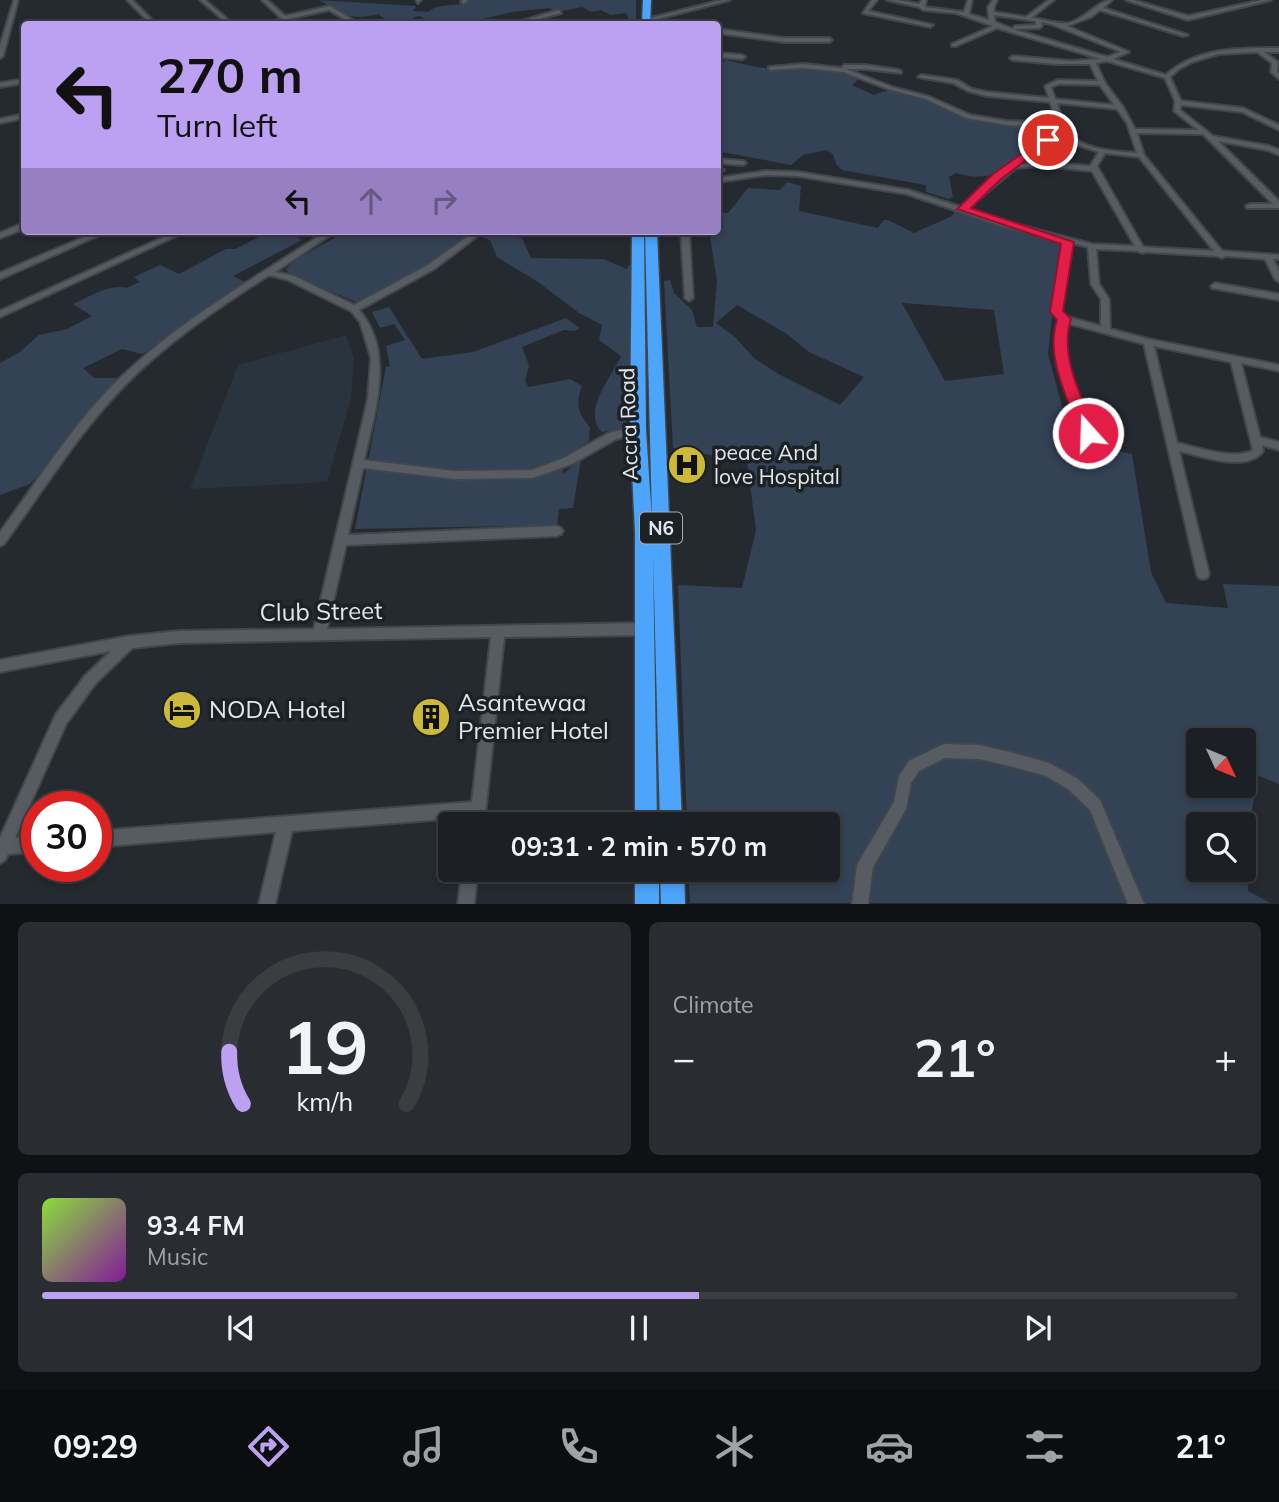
<!DOCTYPE html>
<html lang="en">
<head>
<meta charset="utf-8">
<style>
  body { margin:0; font-family:Mulish,sans-serif; background:#292d31; color:#f1f3f6; height:100vh; display:flex; flex-direction:column; font-size:26px; white-space:nowrap }
  * { box-sizing:border-box; margin:0 }
  p { font-size:23px; color:#a0a3a6 }
  .icon { flex:none; width:38px; height:38px; fill:none; stroke:currentColor; stroke-width:2; stroke-linecap:round; stroke-linejoin:round }
  .map { position:relative; height:904px; overflow:hidden }
  .drawer { display:flex; flex-direction:column; gap:18px; padding:18px; background:#0f1214; flex:1 }
  .drawer>* { flex:none }
  .top-card { position:absolute; left:21px; top:21px; width:700px; height:214px; border-radius:7px; box-shadow:0 4px 10px #0003,0 0 0 2px #3a3e41; background:#bca0f2; color:#111; overflow:hidden }
  .needle { width:46px; rotate:134deg }
  .tools { position:absolute; left:1186px; top:728px; display:grid; gap:14px }
  .tools a { display:grid; place-items:center; width:70px; height:70px; border-radius:7px; background:#1c2024; box-shadow:0 4px 10px #0003,0 0 0 2px #3a3e41; font-size:35px }
  .speed { position:absolute; left:21px; top:791px; display:flex; gap:14px; font-size:35px; font-weight:700; text-align:center }
  .speed>* { display:grid; place-content:center; width:91px; height:91px; border-radius:50%; background:#1c2024; box-shadow:0 4px 10px #0003,0 0 0 2px #3a3e41; line-height:1 }
  .speed .limit { border:10px solid #d22; background:#fff; color:#111 }
  .pin { position:absolute; display:grid; place-items:center; width:60px; height:60px; color:#fff; margin:-30px; border:4px solid #fff; border-radius:50%; box-shadow:0 2px 7px #0007 }
  .me { position:absolute; width:77px; margin:-38px; rotate:340deg; stroke-linejoin:round; filter:drop-shadow(0 0 5px #0008) }
  .turn { display:flex; align-items:center; gap:24px; height:147px; padding:0 21px; font-size:32px }
  .turn .icon { width:91px; height:91px; stroke-width:2.5 }
  .turn b { display:block; font-size:49px; line-height:60px }
  .lanes { display:flex; align-items:center; height:66px; padding:0 21px; background:#0003; justify-content:center; gap:35px; direction:ltr }
  .lanes .off { opacity:.35 }
  .big { font-size:52px; font-weight:700; line-height:1.1 }
  .drawer .tile { flex:1; display:flex; flex-direction:column; justify-content:center; gap:10px; min-width:0; padding:0 24px; border-radius:10px; background:#292d31 }
  .drawer .dial { align-items:center; gap:0 }
  .dial svg { height:182px; overflow:visible; fill:none; stroke:#3a3e41; stroke-width:7; stroke-linecap:round; text-anchor:middle }
  .dial text { fill:#f1f3f6; stroke:none }
  .song { display:flex; align-items:center; gap:21px }
  .cover { width:84px; height:84px; border-radius:10px; background:linear-gradient(135deg,hsl(90 70% 55%),hsl(290 70% 35%)) }
  .played { height:7px; border-radius:4px; background:linear-gradient(90deg,#bca0f2 55%,#3a3e41 55%) }
  .keys { display:flex; justify-content:space-around; direction:ltr }
  .heat { display:flex; justify-content:space-between; align-items:center; font-size:38px; direction:ltr }
  .drawer .tiles { flex:1; display:grid; gap:18px; grid-template-columns:1fr 1fr }
  .tile:last-child { grid-column:span 2 }
  .trip { position:absolute; left:438px; top:812px; width:402px; height:70px; border-radius:7px; background:#1c2024; box-shadow:0 4px 10px #0003,0 0 0 2px #3a3e41; font-weight:700; line-height:70px; text-align:center }
  .tab-bar { display:flex; height:112px; justify-content:space-around; align-items:center; background:#0b0d0e; color:#a0a3a6 }
  .tab-bar .icon { width:49px; height:49px }
  .tab-bar .current { color:#bca0f2 }
  .tab-bar b { font-size:32px; color:#f1f3f6 }
  .map>svg:first-child { display:block }
  .built { fill:#2a343e }
  .green { fill:#334254; fill-rule:evenodd }
  .lines { fill:none; stroke-linecap:round; stroke-linejoin:round }
  .minor-casing { stroke:#41464b; stroke-width:4 }
  .highway-casing { stroke:#41464b; stroke-width:3 }
  .minor { fill:#575c63; fill-rule:evenodd }
  .highway { fill:#4ca4fb; fill-rule:evenodd }
  .route { fill:#e11d48; stroke:#92132f; stroke-width:2 }
  .labels { text-anchor:middle; stroke-width:7; stroke-linejoin:round; paint-order:stroke }
  .shield { fill:#1c2126; stroke:#a7acb0; stroke-width:2 }
  .shield-label { font-size:19px; font-weight:bold; fill:#e3e7eb }
  .street-label { font-size:21px; fill:#e3e7eb; stroke:#1c2126 }
  .poi-label { font-size:21px; fill:#e3e7eb; stroke:#1c2126; text-anchor:start }
  .near-street-label { font-size:24px; fill:#e3e7eb; stroke:#1c2126 }
  .near-poi-label { font-size:24px; fill:#e3e7eb; stroke:#1c2126; text-anchor:start }
</style>
</head>
<body>
<div class="map">
<svg width="1279" height="904" viewBox="0 0 1279 904">
  <rect width="100%" height="100%" fill="#252a30"/>
  <path class="built" d="M 346,335 L 354,358 L 351,398 L 327,482 L 190,489 L 238,365 Z"/>
  <path class="green" d="M 318,0 L 416,6 L 413,11 L 428,12 C 440,1 457,9 469,0 L 636,0 L 636,24 L 624,22 L 630,21 L 626,13 L 611,15 L 601,10 L 591,12 L 582,7 L 557,12 L 549,8 L 512,12 L 463,24 L 457,20 L 430,24 L 433,23 L 419,16 L 406,20 L 404,24 L 390,24 L 379,14 C 346,22 346,13 318,0 Z
    M 726,60 C 742,64 758,68 775,69 C 802,71 836,63 860,78 L 852,85 L 874,95 C 905,81 931,106 960,116 C 987,124 1038,120 1056,129 L 1046,139 L 1043,138 L 1044,131 L 1021,129 L 1023,136 L 1043,142 C 1013,165 995,185 956,173 L 949,177 L 953,197 L 949,199 L 926,192 L 926,185 L 842,170 L 836,164 L 833,154 L 826,150 L 803,155 L 791,165 L 722,152 L 718,146 L 718,66 Z
    M 787,182 L 801,186 L 799,211 L 878,228 L 884,220 L 888,220 L 914,233 L 952,216 L 956,209 L 1060,242 L 1048,354 L 1067,425 L 1077,444 L 1132,454 L 1151,572 L 1166,603 L 1228,608 L 1223,584 L 1279,586 L 1279,784 L 1257,775 L 1247,847 L 1248,891 L 1271,903 L 690,903 L 688,870 L 828,870 L 828,824 L 687,824 L 678,585 L 742,588 L 756,530 L 747,462 L 673,448 L 664,281 L 670,280 L 674,293 L 692,310 L 697,327 L 713,327 L 717,281 L 709,231 L 718,231 L 718,213 L 728,213 L 748,188 L 780,190 ZM 902,303 L 994,310 L 1004,374 L 945,381 ZM 737,305 L 787,334 L 809,352 L 864,377 L 840,405 L 780,375 L 754,358 L 735,337 L 716,323 ZM 1199,740 L 1244,740 L 1244,786 L 1199,786 ZM 1199,824 L 1244,824 L 1244,870 L 1199,870 Z
    M 271,231 L 304,231 L 296,237 L 302,240 L 233,276 L 250,284 L 167,340 L 142,354 L 122,349 L 83,368 L 94,378 L 121,378 L 83,418 L 60,453 L 30,484 L 0,495 L 0,363 L 20,352 L 39,335 L 67,329 L 92,316 L 73,304 C 88,298 110,283 126,288 L 140,282 L 134,277 L 160,265 L 179,274 L 226,249 L 235,249 Z
    M 347,231 L 477,231 L 430,266 L 356,302 L 289,274 L 286,269 L 295,260 Z
    M 482,231 L 522,238 L 531,258 L 603,259 L 627,269 L 629,265 L 636,265 L 635,403 L 624,404 L 627,428 L 602,432 C 581,412 612,376 621,356 L 599,340 L 602,325 L 579,313 L 538,282 L 497,257 L 490,240 L 479,236 Z
    M 389,307 L 422,359 L 473,352 L 566,318 L 580,328 L 575,331 L 564,330 L 522,347 L 529,365 L 525,382 L 529,387 L 570,379 L 582,386 C 575,404 578,413 590,427 L 589,441 L 562,458 L 563,474 L 581,459 L 573,508 L 559,509 L 557,525 L 355,529 L 386,367 L 390,366 L 386,346 L 405,340 L 394,324 L 380,328 L 372,312 Z"/>
  <g class="lines">
    <g class="minor-casing">
      <path id="minor" d="M 14,0 L 18,0 L 3,56 L 0,58 L 0,46 Z
        M 127,0 L 132,0 L 156,24 L 151,24 Z
        M 200,0 L 205,0 L 233,24 L 228,24 Z
        M 262,0 L 267,0 L 285,16 L 330,6 L 359,24 L 353,24 L 329,10 L 288,19 L 292,24 L 287,24 L 284,22 L 267,24 L 267,23 L 282,19 Z
        M 416,0 L 421,0 L 418,3 Z
        M 463,0 L 468,0 L 464,4 L 461,2 Z
        M 722,0 L 730,0 L 646,22 L 643,20 Z
        M 872,0 L 877,0 L 868,11 L 933,25 L 930,27 L 863,13 Z
        M 887,0 L 897,0 L 919,4 L 922,0 L 926,0 L 925,7 L 964,12 L 968,0 L 972,0 L 969,14 L 989,20 L 988,7 L 993,0 L 997,0 L 994,7 L 994,12 L 1026,17 L 1049,0 L 1054,0 L 1031,18 C 1042,18 1057,25 1069,23 C 1085,19 1099,0 1112,0 L 1103,8 L 1188,35 L 1183,36 L 1100,10 L 1091,17 L 1067,26 L 1129,52 L 1113,59 L 1166,75 C 1197,47 1240,48 1279,48 L 1279,52 L 1264,52 L 1278,62 L 1277,72 L 1279,74 L 1279,79 L 1271,72 L 1272,63 L 1257,52 L 1219,54 L 1192,62 L 1179,69 L 1170,77 L 1181,101 L 1243,108 L 1279,125 L 1279,130 L 1242,112 L 1181,105 L 1180,110 L 1213,136 L 1269,146 L 1279,150 L 1279,155 L 1267,150 L 1218,141 L 1279,201 L 1279,208 L 1247,208 L 1246,206 L 1250,204 L 1273,204 L 1203,134 L 1137,133 L 1144,155 L 1222,251 L 1279,255 L 1279,259 L 1273,259 L 1279,271 L 1279,282 L 1275,279 L 1265,259 L 1226,256 L 1222,258 L 1218,256 L 1146,252 L 1142,253 L 1138,251 L 1096,249 L 1099,284 L 1109,299 L 1110,329 L 1148,339 L 1279,365 L 1279,371 L 1241,363 L 1260,437 L 1279,442 L 1279,450 L 1262,445 L 1263,451 C 1247,473 1202,456 1179,451 L 1209,574 L 1207,578 L 1203,579 L 1199,578 L 1197,574 L 1144,344 L 1067,323 C 1058,361 1079,398 1093,433 L 1088,437 L 1083,433 C 1068,396 1049,360 1059,320 L 1053,312 L 1064,241 L 1005,227 L 907,194 L 798,176 L 766,175 L 718,182 L 718,178 L 766,171 L 798,172 L 908,190 L 961,207 L 996,176 L 1059,128 L 1007,125 L 966,118 L 926,99 L 888,89 L 843,72 L 803,68 L 771,70 L 769,69 L 769,67 L 803,64 L 842,68 L 844,65 L 865,65 L 899,70 L 901,71 L 901,73 L 865,69 L 846,69 L 892,87 L 930,97 L 970,115 L 1007,121 L 1057,123 L 1050,102 L 987,96 L 968,91 L 953,83 L 918,77 L 921,75 L 957,80 L 972,89 L 987,92 L 1049,98 L 1045,86 L 1058,80 L 1098,81 L 1090,64 L 1056,64 L 1013,60 L 1010,58 L 1013,56 L 1071,61 L 1101,59 L 997,28 L 956,46 L 952,46 L 952,44 L 993,26 L 956,13 L 923,10 L 919,7 ZM 994,15 L 1036,21 L 1036,25 L 1015,26 L 1013,29 L 995,22 ZM 1041,22 L 1051,24 L 1121,52 L 1107,57 L 1013,29 L 1039,28 L 1042,26 ZM 1107,61 L 1165,78 L 1175,101 L 1174,111 L 1198,130 L 1135,129 L 1123,107 L 1105,83 L 1096,63 ZM 1059,84 L 1100,85 L 1114,105 L 1055,99 L 1051,87 ZM 1057,103 L 1117,109 L 1127,123 L 1137,153 C 1116,151 1084,151 1069,133 C 1062,125 1060,113 1057,103 ZM 1062,132 L 1072,143 L 1099,152 L 1090,166 L 1041,162 L 1021,164 ZM 1105,153 L 1139,157 L 1214,251 L 1143,247 L 1097,166 ZM 1041,166 L 1092,171 L 1135,246 L 1092,244 L 1011,223 L 967,209 L 1016,168 ZM 1072,243 L 1088,247 L 1091,284 L 1101,299 L 1101,326 L 1067,317 L 1061,311 ZM 1154,346 L 1231,362 L 1253,450 C 1235,461 1197,447 1177,443 Z
        M 1126,0 L 1133,0 L 1188,16 L 1262,0 L 1271,0 L 1188,20 Z
        M 559,10 L 561,13 L 519,24 L 512,24 Z
        M 411,20 L 413,21 L 415,24 L 411,24 L 408,22 Z
        M 718,29 L 784,38 L 829,38 L 832,40 L 829,42 L 784,42 L 718,33 Z
        M 718,53 L 742,55 L 745,57 L 742,59 L 718,57 Z
        M 24,79 L 24,83 L 0,87 L 0,83 Z
        M 24,114 L 24,118 L 0,123 L 0,119 Z
        M 718,159 L 743,161 L 746,163 L 743,165 L 718,163 Z
        M 718,168 L 722,169 L 724,170 L 718,172 Z
        M 21,224 L 24,224 L 24,229 L 0,238 L 0,233 Z
        M 98,231 L 109,231 L 0,279 L 0,273 Z
        M 177,231 L 187,231 L 0,317 L 0,311 Z
        M 327,231 L 336,231 L 275,272 L 294,276 L 354,305 L 428,265 L 475,231 L 484,231 L 434,269 L 359,310 C 395,352 375,411 364,460 L 455,471 L 532,470 L 564,458 L 609,433 L 638,426 L 643,430 L 642,433 L 616,439 L 572,464 L 533,478 L 455,479 L 363,468 L 348,535 L 557,526 L 561,528 L 563,531 L 561,534 L 557,536 L 346,545 L 327,629 L 645,623 L 649,625 L 651,629 L 649,633 L 645,635 L 504,637 L 484,824 L 470,824 L 470,817 L 292,831 L 275,904 L 259,904 L 276,832 L 96,847 L 96,831 L 472,802 L 491,637 L 179,643 L 132,648 L 95,684 L 66,724 L 15,838 L 37,836 L 37,852 L 8,854 L 5,860 L 0,863 L 0,838 L 56,714 L 85,676 L 111,651 L 0,672 L 0,660 L 129,636 L 179,631 L 314,629 L 368,399 L 371,358 L 360,322 L 351,311 L 288,280 L 269,275 C 218,308 167,342 124,386 C 78,433 43,491 4,544 L 0,546 L 0,532 C 38,481 72,425 118,380 C 180,320 255,278 327,231 Z
        M 681,231 L 689,231 L 693,298 L 689,301 L 685,298 Z
        M 1215,283 L 1279,294 L 1279,300 L 1212,288 L 1211,286 Z
        M 944,744 L 979,745 L 1010,752 L 1049,763 L 1078,779 L 1100,800 L 1144,904 L 1128,904 L 1090,810 L 1068,789 L 1046,776 L 1010,766 L 979,759 L 945,758 L 919,771 L 911,783 L 906,809 L 873,867 L 868,904 L 852,904 L 857,865 L 894,802 L 899,776 L 909,761 Z
        M 462,870 L 478,870 L 474,904 L 458,904 Z"/>
    </g>
    <g class="highway-casing">
      <path id="highway" d="M 643,0 L 651,0 L 650,24 L 642,24 Z
        M 632,231 L 644,231 L 646,430 L 652,520 L 645,231 L 657,231 L 682,824 L 660,824 L 653,553 L 657,824 L 635,824 L 635,532 L 630,430 Z
        M 635,870 L 659,870 L 659,904 L 635,904 Z
        M 660,870 L 684,870 L 685,904 L 661,904 Z"/>
    </g>
    <use href="#minor" class="minor"/>
    <use href="#highway" class="highway"/>
  </g>
  <path class="route" d="M 1044,138 L 1053,140 L 1001,179 L 971,208 L 1074,242 L 1063,311 L 1071,319 C 1059,357 1082,397 1096,433 L 1088,438 L 1080,433 C 1067,397 1045,357 1057,320 L 1050,312 L 1061,244 L 957,209 L 993,174 Z"/>
  <defs>
    <g id="hospital-disc" transform="scale(2.0125)"><circle r="9.5" fill="#ccb939" stroke="#1c2126"/><path d="M-5-5h3v3.5h4V-5h3V5h-3V1.5h-4V5h-3Z" fill="#111"/></g>
    <g id="hotel-disc" transform="scale(2.0125)"><circle r="9.5" fill="#ccb939" stroke="#1c2126"/><path d="M-6-4.5h1.5V1H6V5H4.5V3h-9V5H-6ZM-4 0a1.8 1.8 0 1 1 3.6 0ZM.5 0V-2.5h3Q6-2.5 6 0Z" fill="#111"/></g>
    <g id="building-disc" transform="scale(2.0125)"><circle r="9.5" fill="#ccb939" stroke="#1c2126"/><path d="M-4-6H4V6H1V3H-1V6H-4ZM-2.5-4.3h1.7v1.8h-1.7ZM.8-4.3h1.7v1.8H.8ZM-2.5-1h1.7V.8h-1.7ZM.8-1h1.7V.8H.8Z" fill="#111"/></g>
  </defs>
  <g fill-rule="evenodd">
    <use href="#hospital-disc" x="687" y="465"/>
    <use href="#hotel-disc" x="182" y="710"/>
    <use href="#building-disc" x="431" y="717"/>
  </g>
  <g class="labels">
    <rect class="shield" x="640" y="512.5" width="42" height="31" rx="5"/>
    <g class="shield-label">
      <text x="661" y="535">N6</text>
    </g>
    <g class="street-label">
      <text transform="translate(629 424) rotate(-92)" y="7">Accra Road</text>
    </g>
    <g class="poi-label">
      <text x="714" y="460">peace And<tspan x="714" dy="24">love Hospital</tspan></text>
    </g>
    <g class="near-street-label">
      <text transform="translate(321 612) rotate(-1)" y="8">Club Street</text>
    </g>
    <g class="near-poi-label">
      <text x="458" y="711">Asantewaa<tspan x="458" dy="28">Premier Hotel</tspan></text>
      <text x="209" y="718">NODA Hotel</text>
    </g>
  </g>
</svg>
<div class="tools">
<a><svg class="needle" viewBox="-14 -14 28 28"><path d="M0-13l5 13h-10z" fill="#e53935"/><path d="M0 13l5-13h-10z" fill="#a0a3a6"/></svg></a>
<a><svg class="icon" aria-label="search" viewBox="0 0 24 24"><circle cx="10" cy="10" r="6"/><path d="M15 15l6 6"/></svg></a>
</div>
<div class="speed"><div class="limit">30</div></div>
<div class="pin" style="left:1048px;top:140px;background:#d93025"><svg class="icon" aria-label="arrive" viewBox="0 0 24 24"><path d="M6 21V4h12l-3 4 3 4H6"/></svg></div>
<svg class="me" style="left:1088px;top:433px" viewBox="-20 -20 40 40"><circle r="17" fill="#e11d48" stroke="#fff" stroke-width="3"/><path d="M0-11L8 9 0 5-8 9z" fill="#fff"/></svg>
<div class="trip">09:31 · 2 min · 570 m</div>
<div class="top-card">
<div class="turn"><svg class="icon" aria-label="left" viewBox="0 0 24 24"><path d="M17 20v-9H6M10 6l-5 5 5 5"/></svg><div><b>270 m</b>Turn left</div></div>
<div class="lanes"><svg class="icon" aria-label="left" viewBox="0 0 24 24"><path d="M17 20v-9H6M10 6l-5 5 5 5"/></svg><svg class="icon off" aria-label="ahead" viewBox="0 0 24 24"><path d="M12 20V5M6 11l6-6 6 6"/></svg><svg class="icon off" aria-label="right" viewBox="0 0 24 24"><path d="M7 20v-9h11M14 6l5 5-5 5"/></svg></div>
</div>
</div>
<section class="drawer">
<div class="tiles">
<div class="tile dial"><svg viewBox="0 0 100 80">
<path d="M14 69A42 42 0 1 1 86 69"/>
<path d="M14 69A42 42 0 0 1 8 46" stroke="#bca0f2"/>
<text x="50" y="56" font-size="32" font-weight="700">19</text>
<text x="50" y="72" font-size="11">km/h</text>
</svg></div>
<div class="tile"><p>Climate</p>
<div class="heat"><a>−</a><b class="big">21°</b><a>+</a></div>
</div>
<div class="tile">
<div class="song"><i class="cover"></i><div><b>93.4 FM</b><p>Music</p></div></div>
<div class="played"></div>
<div class="keys"><svg class="icon" aria-label="previous" viewBox="0 0 24 24"><path d="M18 5L8 12l10 7zM5 5v14"/></svg><svg class="icon" aria-label="pause" viewBox="0 0 24 24"><path d="M8 5v14M16 5v14"/></svg><svg class="icon" aria-label="next" viewBox="0 0 24 24"><path d="M6 5l10 7-10 7zM19 5v14"/></svg></div>
</div>
</div>
</section>
<nav class="tab-bar">
<b>09:29</b>
<svg class="icon current" aria-label="directions" viewBox="0 0 24 24"><path d="M12 3l9 9-9 9-9-9zM9 14v-3h6M13 9l2 2-2 2"/></svg>
<svg class="icon" aria-label="music" viewBox="0 0 24 24"><path d="M9 18V5l10-2v13"/><circle cx="6" cy="18" r="3"/><circle cx="16" cy="16" r="3"/></svg>
<svg class="icon" aria-label="phone" viewBox="0 0 24 24"><path d="M5 4h4l2 5-3 2q2 4 5 5l2-3 5 2v4C11 20 4 13 5 4z"/></svg>
<svg class="icon" aria-label="climate" viewBox="0 0 24 24"><path d="M12 3v18M4 7l16 10M4 17L20 7"/></svg>
<svg class="icon" aria-label="car" viewBox="0 0 24 24"><path d="M5 17H2v-5l4-1 3-4h7l3 4 3 1v5h-3M9 17h6M6 11h13"/><circle cx="7" cy="17" r="2"/><circle cx="17" cy="17" r="2"/></svg>
<svg class="icon" aria-label="filters" viewBox="0 0 24 24"><path d="M4 7h16M4 17h16"/><circle cx="9" cy="7" r="2"/><circle cx="15" cy="17" r="2"/></svg>
<b>21°</b>
</nav>
</body>
</html>
